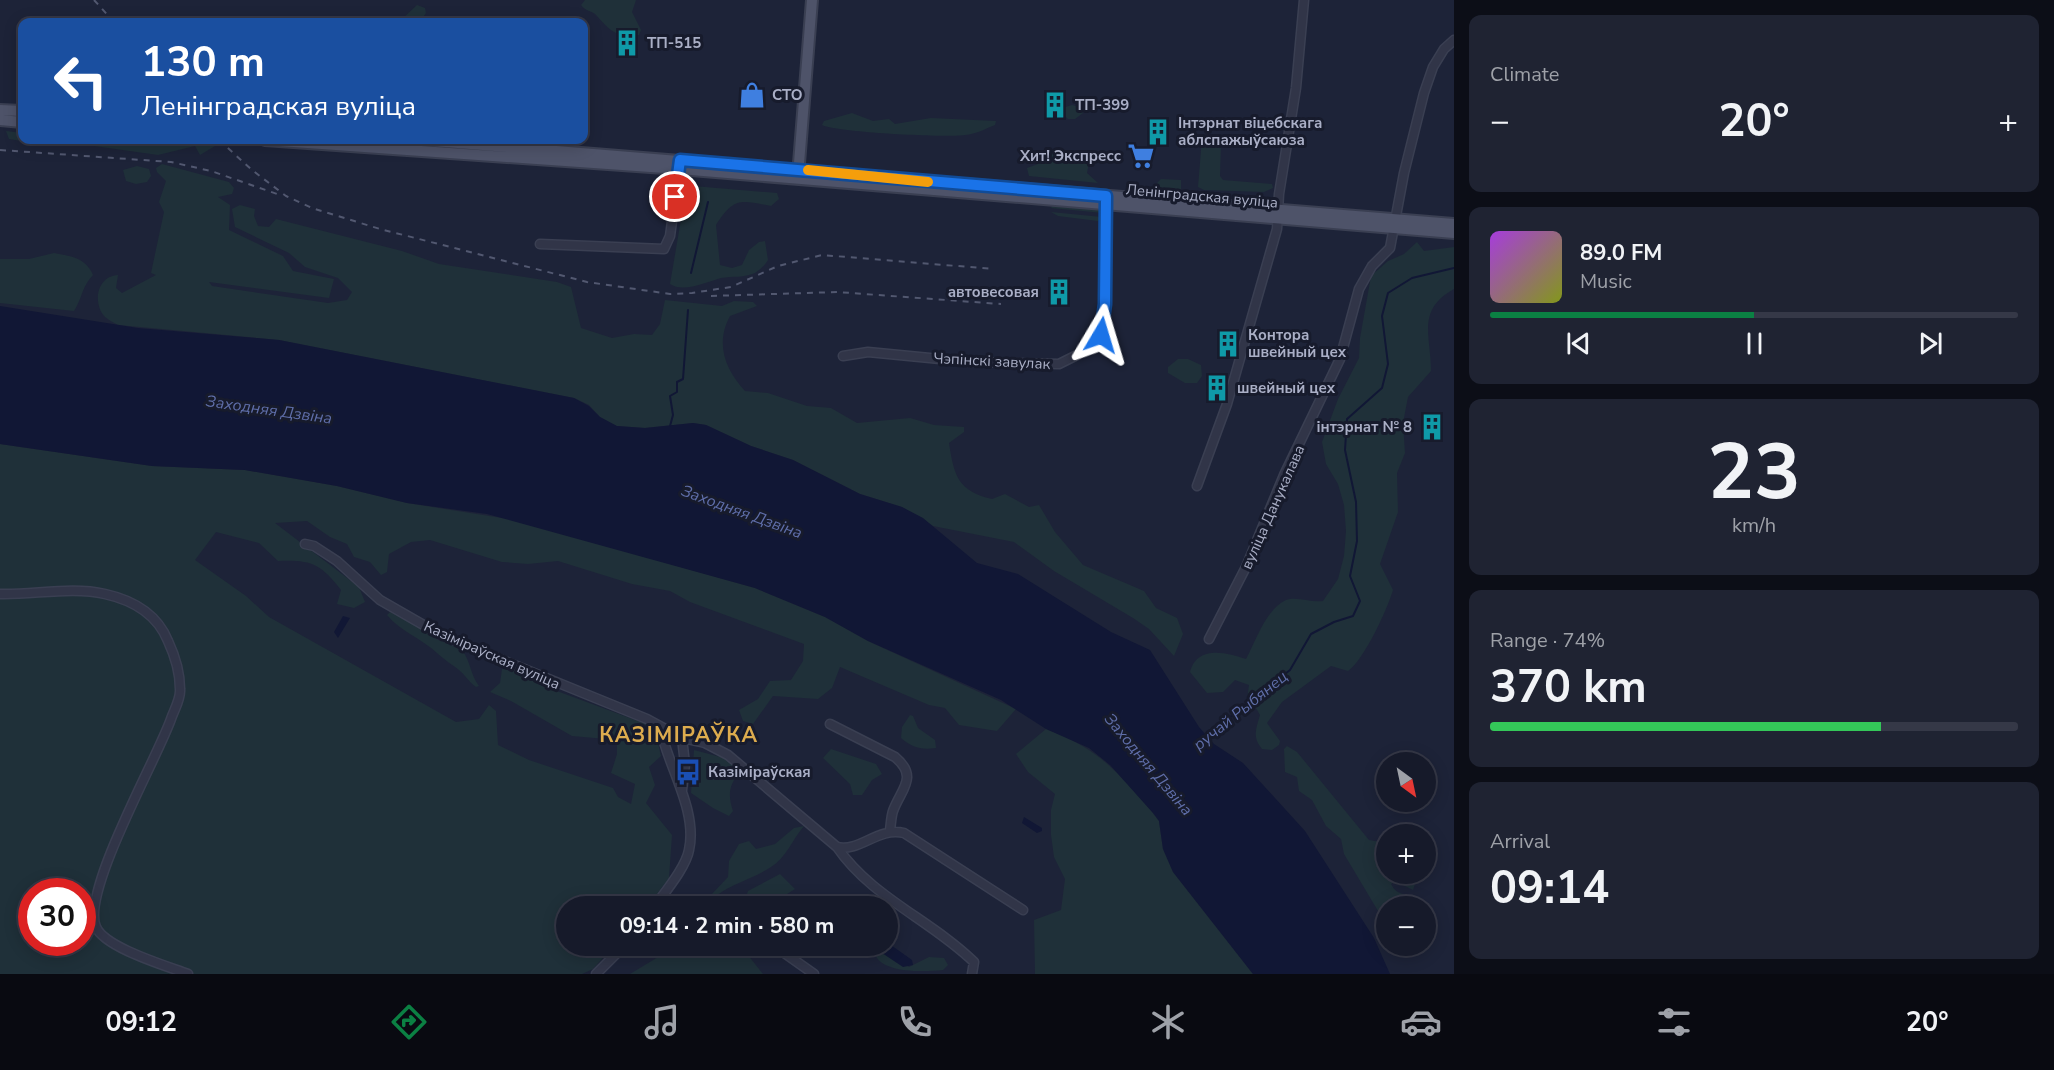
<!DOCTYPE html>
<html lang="en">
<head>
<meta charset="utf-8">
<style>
  body { margin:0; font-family:"Nunito Sans",sans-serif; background:#1f2332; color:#f1f3f6; height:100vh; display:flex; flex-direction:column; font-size:22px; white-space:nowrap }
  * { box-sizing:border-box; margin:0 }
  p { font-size:20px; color:#9ea1a8 }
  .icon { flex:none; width:33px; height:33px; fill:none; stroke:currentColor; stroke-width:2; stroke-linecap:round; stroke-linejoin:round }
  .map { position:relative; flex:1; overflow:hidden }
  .panel { display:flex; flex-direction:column; gap:15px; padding:15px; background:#0c0e17; width:600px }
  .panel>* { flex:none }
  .top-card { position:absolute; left:18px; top:18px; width:570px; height:126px; border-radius:12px; box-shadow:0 3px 15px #0003,0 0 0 2px #353847; background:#1a4fa0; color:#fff; overflow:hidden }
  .needle { width:39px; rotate:147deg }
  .buttons { position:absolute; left:1376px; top:752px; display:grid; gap:12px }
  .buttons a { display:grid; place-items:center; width:60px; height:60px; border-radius:50%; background:#161a2a; box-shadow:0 3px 15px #0003,0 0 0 2px #353847; font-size:30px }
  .speed { position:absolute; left:18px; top:878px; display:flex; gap:12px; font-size:30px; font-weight:700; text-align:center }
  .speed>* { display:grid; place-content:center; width:78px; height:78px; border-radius:50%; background:#161a2a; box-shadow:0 3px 15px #0003,0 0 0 2px #353847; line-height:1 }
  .speed .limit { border:9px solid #d22; background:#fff; color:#111 }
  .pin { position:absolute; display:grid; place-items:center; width:51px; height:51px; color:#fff; margin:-26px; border:3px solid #fff; border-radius:50%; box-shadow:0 2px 6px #0007 }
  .me { position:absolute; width:66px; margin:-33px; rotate:7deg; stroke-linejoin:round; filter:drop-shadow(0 0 4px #0008) }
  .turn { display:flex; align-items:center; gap:21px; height:126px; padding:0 24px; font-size:27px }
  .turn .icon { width:78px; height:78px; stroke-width:2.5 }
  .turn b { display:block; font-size:42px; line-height:51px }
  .big { font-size:45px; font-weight:700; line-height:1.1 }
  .panel .card { flex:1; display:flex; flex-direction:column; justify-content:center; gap:9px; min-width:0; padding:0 21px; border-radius:12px; background:#1f2332 }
  .panel .dial { align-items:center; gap:0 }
  .dial b { font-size:78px; line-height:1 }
  .song { display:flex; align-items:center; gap:18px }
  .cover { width:72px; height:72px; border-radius:9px; background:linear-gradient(135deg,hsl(280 70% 55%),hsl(70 70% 35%)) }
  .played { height:6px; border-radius:3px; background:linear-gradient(90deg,#0b8043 50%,#353847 50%) }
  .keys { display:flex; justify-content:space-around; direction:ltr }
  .heat { display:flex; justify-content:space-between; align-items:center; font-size:33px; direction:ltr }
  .charge { height:9px; border-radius:4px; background:linear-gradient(90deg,#34c759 74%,#353847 0) }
  .trip { position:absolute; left:556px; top:896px; width:342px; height:60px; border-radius:30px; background:#161a2a; box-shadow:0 3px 15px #0003,0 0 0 2px #353847; font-weight:700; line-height:60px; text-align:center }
  .tab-bar { display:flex; height:96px; justify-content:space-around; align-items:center; background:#090a11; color:#9ea1a8 }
  .tab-bar .icon { width:42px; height:42px }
  .tab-bar .current { color:#0b8043 }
  .tab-bar b { font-size:27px; color:#f1f3f6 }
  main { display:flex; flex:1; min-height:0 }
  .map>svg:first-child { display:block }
  .green { fill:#1f3039; fill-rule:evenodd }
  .water { fill:#111735 }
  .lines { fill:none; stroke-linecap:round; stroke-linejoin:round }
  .stream { stroke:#111735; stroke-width:2 }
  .minor-casing { stroke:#3a3f52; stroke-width:11 }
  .major-casing { stroke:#3a3f52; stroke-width:14 }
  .minor { stroke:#313548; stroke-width:8 }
  .major { stroke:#4e5369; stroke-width:10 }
  .rail { stroke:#525870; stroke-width:2; stroke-dasharray:6 6; stroke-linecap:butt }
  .route-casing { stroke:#114b97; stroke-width:15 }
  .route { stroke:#1a73e8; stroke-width:10 }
  .slow { stroke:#f59e0b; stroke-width:10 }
  .labels { text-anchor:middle; stroke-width:6; stroke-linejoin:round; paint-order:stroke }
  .poi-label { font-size:15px; font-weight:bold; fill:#aaafc6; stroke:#171b2c; text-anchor:start }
  .street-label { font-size:15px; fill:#aaafc6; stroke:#171b2c }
  .water-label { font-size:16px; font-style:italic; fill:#5f6ea9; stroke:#171b2c }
  .district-label { font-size:21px; font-weight:bold; letter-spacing:1.5px; fill:#ddac4e; stroke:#171b2c }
</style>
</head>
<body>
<main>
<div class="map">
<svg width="1454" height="974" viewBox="0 0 1454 974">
  <rect width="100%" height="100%" fill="#1d2338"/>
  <path class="green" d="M 585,0 L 636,0 L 632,12 L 641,30 L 639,35 C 618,39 609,30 597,16 C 592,10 586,12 581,5 Z
    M 417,5 L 425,8 L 426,13 C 420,23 410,23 399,22 Z
    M 1072,105 L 1079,107 L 1083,113 L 1075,119 L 1068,119 L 1061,112 L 1062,108 Z
    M 852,113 L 873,121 L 889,119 L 895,124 L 931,118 L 996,121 L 995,125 C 985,129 976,134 965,135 C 947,138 833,132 822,125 L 824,121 Z
    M 6,131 L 22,133 L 22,140 L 97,140 L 156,145 L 202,142 L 215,146 L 200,155 L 195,146 L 158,155 L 80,144 L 53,146 L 9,139 Z
    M 1211,135 L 1218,137 L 1221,143 L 1220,176 L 1223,180 L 1272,184 L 1273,188 L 1264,192 L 1204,190 L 1198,187 L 1202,138 Z
    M 1048,152 L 1086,154 L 1090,158 L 1087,173 L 1098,183 L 1029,176 L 1027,168 L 1038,164 L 1042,154 Z
    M 162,164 L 229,182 L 234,188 L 232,194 L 218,197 L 230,205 L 229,230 L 283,256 L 293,271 L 334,279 L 329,298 L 209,282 L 212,286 L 328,303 L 347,300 L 352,292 L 338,278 L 305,267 L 289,253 L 235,227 L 232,209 L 240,205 L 255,209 L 254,216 L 258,226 L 269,227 L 276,219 L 402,251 L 439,264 L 557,282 L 571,287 L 581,328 L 612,338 L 634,334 L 652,335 L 660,324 L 665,300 L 722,306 L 734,301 L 753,302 L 757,306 L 730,316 C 715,344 725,369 745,391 L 768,393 L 807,406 L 831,408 L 857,423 L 910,418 L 934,425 L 964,427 L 964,432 L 949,443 C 954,476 958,491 992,499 L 1005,494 L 1029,507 L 1039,505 L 1055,532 L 1083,565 L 1144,591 L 1156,608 L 1177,618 L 1183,634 L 1174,656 L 1149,629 L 1133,618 L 1054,571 L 1014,542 L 933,526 L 902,507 L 860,494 L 793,460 L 751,446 L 706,425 L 693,423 L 645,428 L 616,426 L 600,417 L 589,405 L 574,398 L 279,340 L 118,325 C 114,323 109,320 105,317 C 92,303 97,276 118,275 L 116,288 L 122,293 L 156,275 L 151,273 L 164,212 L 159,202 L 166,181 L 157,172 L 156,168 Z
    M 137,166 L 149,169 L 151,176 L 147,182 L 136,184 L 126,181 L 123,170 Z
    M 1161,179 L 1181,180 L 1181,189 L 1159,188 L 1157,183 Z
    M 693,186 L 777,193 L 779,199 L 771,206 C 740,200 734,197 716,225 L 720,265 L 732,268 L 742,265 L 749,250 L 759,242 L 765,241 L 768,260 C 764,266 761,269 755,273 C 744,278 733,276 721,278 C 707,282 683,293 670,284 L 685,196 L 688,189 Z
    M 1053,205 L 1100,209 L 1103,213 L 1051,208 Z
    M 1051,212 L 1102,217 L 1098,221 L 1058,216 Z
    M 1417,242 L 1424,251 L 1454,247 L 1454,289 C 1416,310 1431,336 1431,371 L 1408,397 L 1403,423 L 1405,453 L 1397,473 L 1398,512 L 1380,564 L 1393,590 C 1387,610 1364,660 1348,671 L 1331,666 L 1282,702 L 1267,723 L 1280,741 L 1279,745 L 1272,750 L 1262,749 C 1252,737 1256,729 1260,715 L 1256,708 L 1246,706 L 1249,685 L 1235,680 L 1223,692 L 1207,693 L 1190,672 C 1197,645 1226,652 1246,659 C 1256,641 1266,609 1286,600 C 1297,596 1311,603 1323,601 L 1338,579 L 1344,556 L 1346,531 L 1344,505 L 1338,484 L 1326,464 L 1322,442 L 1338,399 L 1359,358 L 1360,338 L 1371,276 L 1388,261 L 1404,254 Z
    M 54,253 C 71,256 86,258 93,275 C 81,288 83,297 74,311 L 0,303 L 0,259 L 29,259 Z
    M 1178,359 L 1188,359 L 1201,365 L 1202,376 L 1197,383 L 1185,383 L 1168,373 L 1168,367 Z
    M 0,444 L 152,466 L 245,470 L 337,486 L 407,503 L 515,520 L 755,588 L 825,617 L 868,641 L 1016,709 L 997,731 L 959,725 L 945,708 L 929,705 L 840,667 L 832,688 L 818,699 L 773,696 L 753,724 L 743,721 L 739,710 L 758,699 L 770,681 L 791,680 L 803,661 L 804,644 L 690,602 L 670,591 L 632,584 L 558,561 L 528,564 L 502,562 L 430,540 L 411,542 L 389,554 L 387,572 L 381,575 L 370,562 L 354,557 L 347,544 L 330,537 L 307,521 L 275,523 L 359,587 L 365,602 L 354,608 L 337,604 L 341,590 C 320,563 311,560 278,561 L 259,543 L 216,532 L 195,560 L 246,596 L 269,617 L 456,722 L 479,719 L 489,705 L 496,711 L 498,745 L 529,760 L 613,788 L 618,797 L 631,804 L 635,784 L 611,773 L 617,754 L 617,740 L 572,736 L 511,701 L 490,692 L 500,683 L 502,669 L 516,670 L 538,684 L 646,724 L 656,735 L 661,756 L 649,767 L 655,785 L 646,803 L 672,835 L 669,878 L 648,906 L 567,906 L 567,945 L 614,945 L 593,969 L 582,974 L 0,974 ZM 32,891 L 82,891 L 82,942 L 32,942 Z
    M 390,612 L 462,650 C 471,662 470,674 479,686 L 476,687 C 469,682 465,675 459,670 C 450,663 446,661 437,653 C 421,638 401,632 387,615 Z
    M 910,715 L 913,716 L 918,728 L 935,740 L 936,748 C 921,750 913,748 901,738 L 902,727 Z
    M 1046,729 C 1098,748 1118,772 1153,813 L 1159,821 L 1163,849 L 1173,872 L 1253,974 L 1035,974 L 1034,920 L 1061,910 L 1065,879 L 1054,857 L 1051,835 L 1051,810 L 1055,794 L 1028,772 L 1016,754 Z
    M 1287,746 L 1297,752 L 1369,840 L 1386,843 L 1386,873 L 1404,873 L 1415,884 L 1413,890 L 1395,881 L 1391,884 C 1397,896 1405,892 1412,899 C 1415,901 1417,904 1420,906 L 1386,906 L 1386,919 L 1381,916 L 1344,854 L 1341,839 L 1326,826 L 1312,800 L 1299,791 L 1297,777 L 1285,772 L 1284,749 Z
    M 831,749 L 876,764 L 882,774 L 872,780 L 862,795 L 853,795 L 850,784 L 823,758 Z
    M 694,750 L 728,759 L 741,772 C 728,784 728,796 733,811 L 729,816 L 713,808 L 691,793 Z
    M 804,826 C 792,840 786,858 771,867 C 753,879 733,883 716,896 L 711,895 L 728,877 L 729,861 L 739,844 L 749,841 L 756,849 L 775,844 L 794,828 Z
    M 780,874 L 795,889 L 768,906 L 736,906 L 745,900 L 748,891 Z
    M 678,945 L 740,945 L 763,974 L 630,974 Z
    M 878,948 L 909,967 L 929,957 L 944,958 L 948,965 L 943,970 C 923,972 875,974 874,949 Z"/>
  <path class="water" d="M 0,306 L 138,328 L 279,340 L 574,398 L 589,406 L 600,417 L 617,426 L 645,428 L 693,423 L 706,425 L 751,446 L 793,460 L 860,494 L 902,507 L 923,518 L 977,563 L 1018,574 L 1111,632 L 1150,650 L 1199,727 L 1214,744 L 1243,763 L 1305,831 L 1374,938 L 1390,974 L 1253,974 L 1173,872 L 1163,849 L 1159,821 L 1153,813 L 1110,765 L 1089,748 L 1046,729 L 1001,700 L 868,641 L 825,617 L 755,588 L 487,514 L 407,503 L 337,486 L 245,470 L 152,466 L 0,444 Z
    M 343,616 L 350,618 L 338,638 L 334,632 Z
    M 1024,817 L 1042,828 L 1042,831 L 1037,833 L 1022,823 Z
    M 888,943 L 912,960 L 913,965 L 903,967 L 879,951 L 882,945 Z"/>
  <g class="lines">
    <path class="stream" d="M 691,273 L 708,202
      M 670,426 L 673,415 L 670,396 L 677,392 L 677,382 L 683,379 L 688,310
      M 1206,736 L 1290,670 L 1311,634 L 1334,622 L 1353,616 L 1360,601 L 1350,576 L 1357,541 L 1356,502 L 1345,450 L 1347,419 L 1382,388 L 1388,364 L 1382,316 L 1388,293 L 1412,278 L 1454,268"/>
    <g class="minor-casing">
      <path id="minor" d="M 540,244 L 664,249 L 670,236 L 680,163
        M 843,356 L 868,352 L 971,362 L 1059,364 L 1085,351 L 1101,335 L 1105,304 L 1106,199
        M 1197,486 L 1227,404 L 1277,229 L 1279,194 L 1296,88 L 1304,0
        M 305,544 L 314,546 L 337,561 L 380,600 L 441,635 L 647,719 L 682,738 L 705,743 L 728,755 L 837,847 C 871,897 931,920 974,962 L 972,974
        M 0,594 C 34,595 72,586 105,594 C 132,600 157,614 168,641 C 175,656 180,672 180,689 C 181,699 174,710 171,719 C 156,761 81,892 96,927 C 105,948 167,966 188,974
        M 1209,639 L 1246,567 L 1284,475 L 1340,359 L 1359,289 L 1372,266 L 1390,248 L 1404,173 L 1424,93 L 1433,67 L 1444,49 L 1454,40
        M 830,724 L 895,757 C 919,777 901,789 893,811 C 891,817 891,824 890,830
        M 682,790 L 685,764 L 682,738
        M 837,847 C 861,852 877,827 904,833 L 1023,910
        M 655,906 C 665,892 686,867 689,850 C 698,810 667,765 660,727
        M 773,945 L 814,974
        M 596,974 L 625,945"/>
    </g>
    <g class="major-casing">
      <path id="major" d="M 0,110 L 22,111
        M 0,120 L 22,122
        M 265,140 L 679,169 L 1454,233
        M 421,140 L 1454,224
        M 798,176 L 812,0"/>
    </g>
    <use href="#minor" class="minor"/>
    <use href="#major" class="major"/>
    <path class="rail" d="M 94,0 L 114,22
      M 219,140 L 252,170 L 286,196 L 312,208 L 380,229 L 587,282 L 670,294 L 692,293 L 731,287 L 778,266 L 822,255 L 994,269
      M 0,150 L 171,162 L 211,171 L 280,195
      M 711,296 L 837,292 L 1001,304"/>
  </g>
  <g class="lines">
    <g class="route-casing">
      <path id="route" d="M 675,197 L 680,160 L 1106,196 L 1105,304 L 1101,335"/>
    </g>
    <use href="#route" class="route"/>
    <path class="slow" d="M 808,170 L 928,182"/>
  </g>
  <defs>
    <g id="building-bare" transform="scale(2.07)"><path d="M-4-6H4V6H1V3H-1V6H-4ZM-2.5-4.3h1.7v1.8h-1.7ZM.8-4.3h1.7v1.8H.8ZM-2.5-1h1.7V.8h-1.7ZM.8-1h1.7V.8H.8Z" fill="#0f9aa8" stroke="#171b2c" stroke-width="2.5" paint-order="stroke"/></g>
    <g id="shop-bare" transform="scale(2.07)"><path d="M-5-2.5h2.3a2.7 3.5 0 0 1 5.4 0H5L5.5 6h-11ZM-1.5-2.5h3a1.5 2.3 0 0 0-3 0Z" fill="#3f7fe0" stroke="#171b2c" stroke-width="2.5" paint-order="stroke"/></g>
    <g id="supermarket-bare" transform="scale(2.07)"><path d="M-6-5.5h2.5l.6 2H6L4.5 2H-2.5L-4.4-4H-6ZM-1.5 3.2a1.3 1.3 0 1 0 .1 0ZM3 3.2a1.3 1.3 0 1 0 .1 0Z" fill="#3f7fe0" stroke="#171b2c" stroke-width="2.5" paint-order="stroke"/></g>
    <g id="bus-bare" transform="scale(2.07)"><path d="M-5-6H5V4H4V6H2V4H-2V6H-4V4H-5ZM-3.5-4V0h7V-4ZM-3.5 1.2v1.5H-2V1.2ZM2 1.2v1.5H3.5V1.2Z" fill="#1a4fb4" stroke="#171b2c" stroke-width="2.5" paint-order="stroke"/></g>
  </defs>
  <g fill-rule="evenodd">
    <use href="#building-bare" x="627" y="43"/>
    <use href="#shop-bare" x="752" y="95"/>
    <use href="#building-bare" x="1055" y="105"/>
    <use href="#building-bare" x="1158" y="132"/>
    <use href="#supermarket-bare" x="1141" y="156"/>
    <use href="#building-bare" x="1059" y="292"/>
    <use href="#building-bare" x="1228" y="344"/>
    <use href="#building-bare" x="1217" y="388"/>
    <use href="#building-bare" x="1432" y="427"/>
    <use href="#bus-bare" x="688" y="772"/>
  </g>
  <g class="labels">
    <g class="poi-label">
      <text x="647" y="48">ТП-515</text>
      <text x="772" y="100">СТО</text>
      <text x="1075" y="110">ТП-399</text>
      <text x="1178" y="128">Інтэрнат віцебскага<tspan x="1178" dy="17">аблспажыўсаюза</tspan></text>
      <text x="1121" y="161" text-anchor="end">Хит! Экспресс</text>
      <text x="1039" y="297" text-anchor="end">автовесовая</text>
      <text x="1248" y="340">Контора<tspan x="1248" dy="17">швейный цех</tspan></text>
      <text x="1237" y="393">швейный цех</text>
      <text x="1412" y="432" text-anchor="end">інтэрнат № 8</text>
      <text x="708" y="777">Казіміраўская</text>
    </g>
    <g class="street-label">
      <text transform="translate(1202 196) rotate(5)" y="5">Ленінградская вуліца</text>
      <text transform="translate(992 361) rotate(3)" y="5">Чэпінскі завулак</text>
      <text transform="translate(1273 507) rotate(-66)" y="5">вуліца Данукалава</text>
      <text transform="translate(492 655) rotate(24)" y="5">Казіміраўская вуліца</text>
    </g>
    <g class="water-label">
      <text transform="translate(269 409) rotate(8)" y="6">Заходняя Дзвіна</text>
      <text transform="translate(742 511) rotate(20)" y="6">Заходняя Дзвіна</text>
      <text transform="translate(1240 710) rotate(-39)" y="6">ручай Рыбянец</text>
      <text transform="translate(1149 764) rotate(50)" y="6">Заходняя Дзвіна</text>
    </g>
    <g class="district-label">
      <text x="679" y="742">КАЗІМІРАЎКА</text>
    </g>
  </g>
</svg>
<div class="buttons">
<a><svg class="needle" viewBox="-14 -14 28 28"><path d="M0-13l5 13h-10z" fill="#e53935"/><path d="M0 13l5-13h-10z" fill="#9ea1a8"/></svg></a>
<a>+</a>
<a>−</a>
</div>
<div class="speed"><div class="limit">30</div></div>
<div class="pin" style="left:675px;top:197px;background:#d93025"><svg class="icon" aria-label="arrive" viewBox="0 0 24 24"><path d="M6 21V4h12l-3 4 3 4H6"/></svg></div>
<svg class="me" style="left:1101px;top:335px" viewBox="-20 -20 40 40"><path d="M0-17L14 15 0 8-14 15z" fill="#1a73e8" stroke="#fff" stroke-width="4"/></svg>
<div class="trip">09:14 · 2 min · 580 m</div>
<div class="top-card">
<div class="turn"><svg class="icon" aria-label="left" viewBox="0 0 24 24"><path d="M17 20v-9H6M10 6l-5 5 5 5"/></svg><div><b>130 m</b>Ленінградская вуліца</div></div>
</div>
</div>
<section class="panel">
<div class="card"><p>Climate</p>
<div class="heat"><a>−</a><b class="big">20°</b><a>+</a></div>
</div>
<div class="card">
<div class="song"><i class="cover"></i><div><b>89.0 FM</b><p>Music</p></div></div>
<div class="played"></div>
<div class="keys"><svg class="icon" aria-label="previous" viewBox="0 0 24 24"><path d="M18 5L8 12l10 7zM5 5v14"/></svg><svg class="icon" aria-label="pause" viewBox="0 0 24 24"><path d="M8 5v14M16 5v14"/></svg><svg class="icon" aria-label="next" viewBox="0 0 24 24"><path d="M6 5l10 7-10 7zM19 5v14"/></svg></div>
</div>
<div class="card dial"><b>23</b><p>km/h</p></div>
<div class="card"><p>Range · 74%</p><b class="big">370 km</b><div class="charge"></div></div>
<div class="card"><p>Arrival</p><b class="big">09:14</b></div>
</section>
</main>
<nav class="tab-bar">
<b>09:12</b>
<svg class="icon current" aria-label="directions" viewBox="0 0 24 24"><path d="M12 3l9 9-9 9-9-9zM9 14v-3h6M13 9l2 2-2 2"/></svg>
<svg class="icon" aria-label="music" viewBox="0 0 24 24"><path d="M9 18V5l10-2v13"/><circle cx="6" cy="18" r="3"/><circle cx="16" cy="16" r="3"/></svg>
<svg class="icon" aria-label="phone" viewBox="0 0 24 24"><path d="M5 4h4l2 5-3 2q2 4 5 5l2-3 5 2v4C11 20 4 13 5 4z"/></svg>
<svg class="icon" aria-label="climate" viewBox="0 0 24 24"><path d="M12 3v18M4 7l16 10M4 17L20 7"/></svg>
<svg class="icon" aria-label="car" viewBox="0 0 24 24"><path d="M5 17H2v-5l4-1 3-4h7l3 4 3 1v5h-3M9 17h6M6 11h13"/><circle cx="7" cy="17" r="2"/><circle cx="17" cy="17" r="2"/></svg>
<svg class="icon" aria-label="filters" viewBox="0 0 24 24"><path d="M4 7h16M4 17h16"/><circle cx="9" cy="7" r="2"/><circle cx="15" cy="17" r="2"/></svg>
<b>20°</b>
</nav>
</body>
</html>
